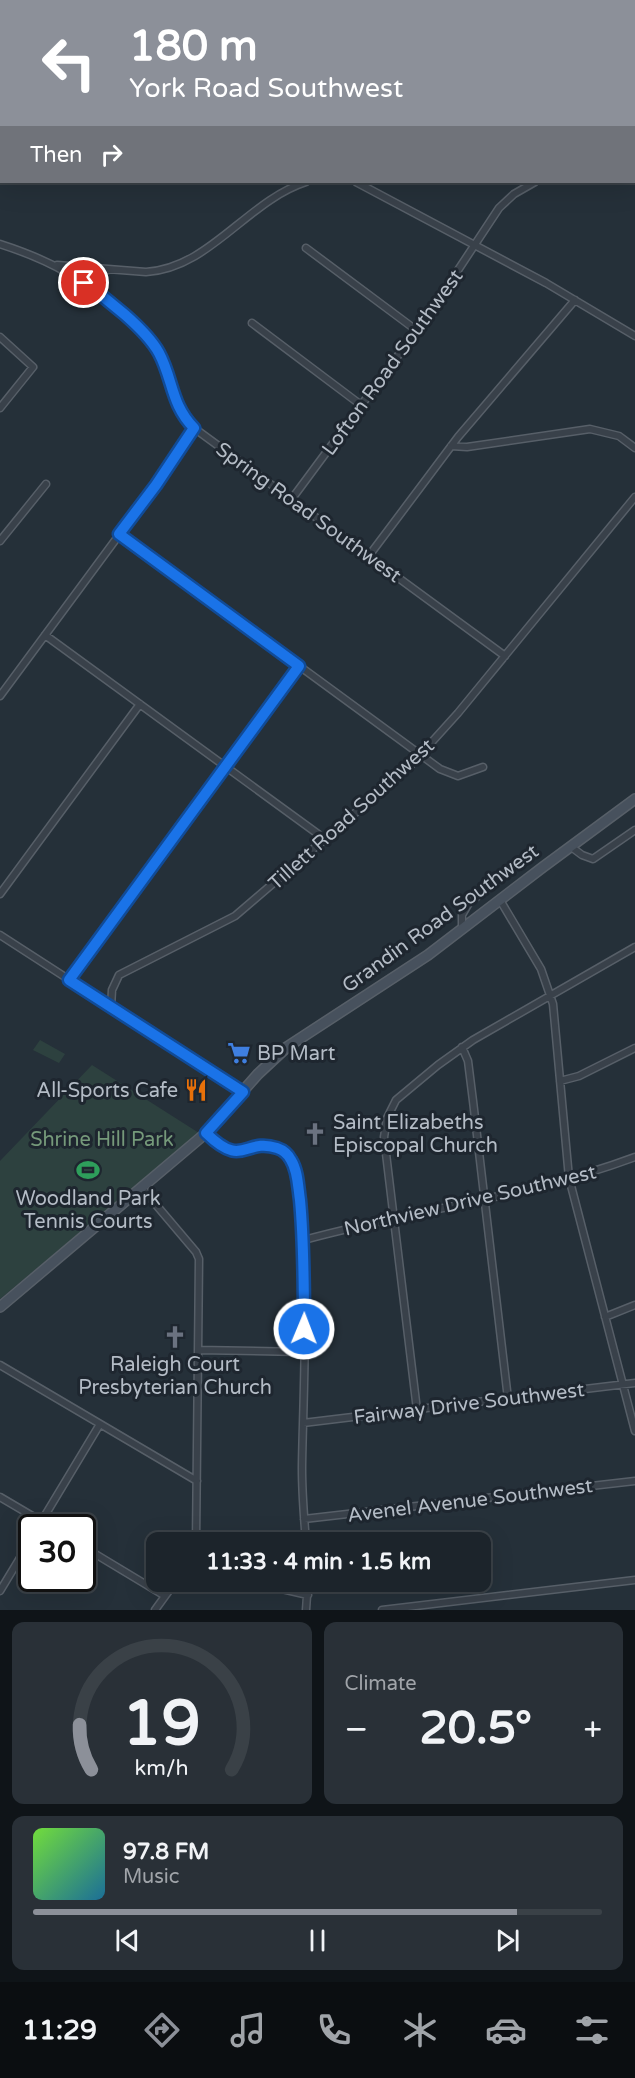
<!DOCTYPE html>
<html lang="en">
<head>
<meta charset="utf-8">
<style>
  body { margin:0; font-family:"Varela Round",sans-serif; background:#293037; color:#f1f3f6; height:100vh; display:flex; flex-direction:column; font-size:22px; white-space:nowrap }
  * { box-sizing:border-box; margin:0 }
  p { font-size:20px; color:#a0a4a9 }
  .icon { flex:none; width:33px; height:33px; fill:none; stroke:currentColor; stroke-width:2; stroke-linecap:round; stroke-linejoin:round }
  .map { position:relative; height:1610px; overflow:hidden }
  .sheet { display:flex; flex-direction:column; gap:12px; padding:12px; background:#0f1418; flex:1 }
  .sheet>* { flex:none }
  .hud { position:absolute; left:0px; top:0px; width:636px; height:183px; box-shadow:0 6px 24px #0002,0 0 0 2px #3a4147; background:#8c9099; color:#fff; overflow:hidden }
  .speed { position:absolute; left:18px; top:1514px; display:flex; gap:12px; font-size:30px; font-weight:700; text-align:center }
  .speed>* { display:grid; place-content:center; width:78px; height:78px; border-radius:50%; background:#1c242b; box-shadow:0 6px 24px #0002,0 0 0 2px #3a4147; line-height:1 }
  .speed .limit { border:3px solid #111; border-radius:9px; background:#fff; color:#111 }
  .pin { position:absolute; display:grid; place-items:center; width:51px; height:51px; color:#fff; margin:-26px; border:3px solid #fff; border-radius:50%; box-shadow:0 2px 6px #0007 }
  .me { position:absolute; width:66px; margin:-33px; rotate:1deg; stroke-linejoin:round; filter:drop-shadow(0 0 4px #0008) }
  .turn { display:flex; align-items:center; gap:21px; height:126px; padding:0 30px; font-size:27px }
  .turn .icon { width:78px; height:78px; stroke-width:2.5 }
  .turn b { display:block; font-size:42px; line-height:51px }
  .then { display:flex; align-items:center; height:57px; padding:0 30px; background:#0003; gap:12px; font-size:22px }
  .big { font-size:45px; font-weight:800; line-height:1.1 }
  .sheet .tile { flex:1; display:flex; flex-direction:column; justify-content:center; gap:9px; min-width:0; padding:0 21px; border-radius:12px; background:#293037 }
  .sheet .dial { align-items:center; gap:0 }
  .dial svg { height:156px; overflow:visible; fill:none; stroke:#3a4147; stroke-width:7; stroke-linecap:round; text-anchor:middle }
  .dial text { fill:#f1f3f6; stroke:none }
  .song { display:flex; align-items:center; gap:18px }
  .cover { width:72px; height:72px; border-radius:9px; background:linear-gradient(135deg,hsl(100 70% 55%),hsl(200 70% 35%)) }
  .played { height:6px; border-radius:3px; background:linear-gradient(90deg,#8c9099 85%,#3a4147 85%) }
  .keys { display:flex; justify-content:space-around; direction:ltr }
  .heat { display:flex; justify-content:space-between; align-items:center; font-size:33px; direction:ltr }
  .sheet .tiles { flex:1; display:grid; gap:12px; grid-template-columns:1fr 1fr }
  .tile:last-child { grid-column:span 2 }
  .trip { position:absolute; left:146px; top:1532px; width:345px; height:60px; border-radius:12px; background:#1c242b; box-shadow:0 6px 24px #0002,0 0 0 2px #3a4147; font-weight:800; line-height:60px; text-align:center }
  .dock { display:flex; height:96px; justify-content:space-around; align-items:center; background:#0b0e11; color:#a0a4a9 }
  .dock .icon { width:42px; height:42px }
  .dock .on { color:#8c9099 }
  .dock b { font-size:27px; color:#f1f3f6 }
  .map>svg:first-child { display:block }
  .green { fill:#2d413f }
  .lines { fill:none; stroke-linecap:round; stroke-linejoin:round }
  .street-casing { stroke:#575f68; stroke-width:9 }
  .secondary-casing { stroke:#575f68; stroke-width:12 }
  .street { stroke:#39414a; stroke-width:6 }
  .secondary { stroke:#47515d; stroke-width:9 }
  .route-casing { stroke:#114b97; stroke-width:15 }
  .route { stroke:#1a73e8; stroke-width:10 }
  .labels { text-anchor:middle; stroke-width:6; stroke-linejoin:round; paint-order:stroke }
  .street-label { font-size:20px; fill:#b4bcc6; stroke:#1e262f }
  .poi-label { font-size:20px; fill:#b4bcc6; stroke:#1e262f; text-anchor:start }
  .park-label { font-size:20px; fill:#75997a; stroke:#1e262f }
</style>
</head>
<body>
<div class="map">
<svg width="635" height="1610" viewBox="0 0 635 1610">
  <rect width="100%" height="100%" fill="#253039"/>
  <path class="green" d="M 40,1040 L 65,1054 L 59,1063 L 33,1050 Z
    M 92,1065 L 199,1133 L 0,1299 L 0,1161 Z"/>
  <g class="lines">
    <g class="street-casing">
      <path id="street" d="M 29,0 L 30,2
        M 166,2 L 169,0
        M 441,2 L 443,0
        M 626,2 L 628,0
        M 634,116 L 635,116
        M 0,151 L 2,151
        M 356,182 L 546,283 L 635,336
        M 0,244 C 53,261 85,280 126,317 C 138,328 152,339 160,354 C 173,381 172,405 194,428 L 505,656
        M 306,248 L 416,330
        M 57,265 L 146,272 C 210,268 247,201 306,182
        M 97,291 C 92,281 97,273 108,270
        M 252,323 L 361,405
        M 0,337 L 33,367 L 0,408
        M 451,446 L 467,447 L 590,429 L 619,436 L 635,448
        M 291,500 L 431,311 L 499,208 L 514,194 L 535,182
        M 119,534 L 440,769 L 458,776 L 483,767
        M 0,541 L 46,484
        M 368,557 L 458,437 L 575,300
        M 45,635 L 318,834 L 323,841
        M 0,696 L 156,485 L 194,428
        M 570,846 L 582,855 L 593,859 L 635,830
        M 0,894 L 140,704
        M 500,900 L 541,969 L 553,1004 L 569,1178 L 635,1431
        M 462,929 L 462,915 L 469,903 L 531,854
        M 0,935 L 243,1092
        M 69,980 L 299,666
        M 111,1007 L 112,990 L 119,975 L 235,916 L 411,765 L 458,713 L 635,497
        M 462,1047 L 468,1061 L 473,1101 L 508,1399
        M 560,1081 L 579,1076 L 635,1048
        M 206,1133 C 213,1140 221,1149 232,1151 C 251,1155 272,1137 288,1155 C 315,1185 302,1418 302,1469 C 302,1493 304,1518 306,1542
        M 141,1187 L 196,1252 L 199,1259 L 196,1542
        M 304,1240 C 413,1210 528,1197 635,1157
        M 605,1317 L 635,1305
        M 198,1350 L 304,1352
        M 0,1365 L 197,1481
        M 417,1410 L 384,1137 L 387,1118 L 396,1100 L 438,1065 L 473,1040 L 635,947
        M 303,1423 L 635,1383
        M 0,1497 L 51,1527
        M 304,1519 L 635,1481
        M 38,1527 L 100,1424
        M 82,1546 L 165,1596
        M 247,1581 L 308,1595
        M 0,1591 L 32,1538
        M 155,1610 L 176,1581
        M 306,1610 L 308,1581
        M 382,1610 L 635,1580"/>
    </g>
    <g class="secondary-casing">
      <path id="secondary" d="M 0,1307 L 206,1133 L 258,1074 L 287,1047 L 428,955 L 543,867 L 635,799"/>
    </g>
    <use href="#street" class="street"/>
    <use href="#secondary" class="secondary"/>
  </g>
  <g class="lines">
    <g class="route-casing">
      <path id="route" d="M 84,283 C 106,298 146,329 159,353 C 173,379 171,405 194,428 L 156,485 L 119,534 L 299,666 L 69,980 L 243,1092 L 206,1133 C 244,1170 244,1137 277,1148 C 283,1150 288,1154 291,1160 C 298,1171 298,1187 300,1200 C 304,1243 304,1286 304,1329"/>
    </g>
    <use href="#route" class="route"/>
  </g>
  <defs>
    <g id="supermarket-bare" transform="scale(1.8)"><path d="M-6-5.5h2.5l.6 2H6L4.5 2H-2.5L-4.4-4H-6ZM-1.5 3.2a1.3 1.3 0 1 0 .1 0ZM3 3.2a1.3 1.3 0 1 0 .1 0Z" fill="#3f7fe0" stroke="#1e262f" stroke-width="2.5" paint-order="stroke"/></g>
    <g id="restaurant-bare" transform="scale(1.8)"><path d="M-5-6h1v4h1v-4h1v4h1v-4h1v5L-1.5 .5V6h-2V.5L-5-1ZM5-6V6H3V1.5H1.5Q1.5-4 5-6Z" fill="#e8710a" stroke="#1e262f" stroke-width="2.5" paint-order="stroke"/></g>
    <g id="church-bare" transform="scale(1.8)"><path d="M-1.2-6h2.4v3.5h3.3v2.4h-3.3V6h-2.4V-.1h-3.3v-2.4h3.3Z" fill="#6b7280" stroke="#1e262f" stroke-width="2.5" paint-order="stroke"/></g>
    <g id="stadium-bare" transform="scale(1.8)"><path d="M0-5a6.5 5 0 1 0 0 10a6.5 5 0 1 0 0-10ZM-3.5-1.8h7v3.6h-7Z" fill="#2e9e5b" stroke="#1e262f" stroke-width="2.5" paint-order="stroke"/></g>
  </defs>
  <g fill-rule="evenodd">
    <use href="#supermarket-bare" x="239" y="1053"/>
    <use href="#restaurant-bare" x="196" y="1090"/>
    <use href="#church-bare" x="315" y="1134"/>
    <use href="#stadium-bare" x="88" y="1170"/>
    <use href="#church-bare" x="175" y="1337"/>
  </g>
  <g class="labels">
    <g class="street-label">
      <text transform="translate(392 362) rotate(-54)" y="7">Lofton Road Southwest</text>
      <text transform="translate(309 512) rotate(36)" y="7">Spring Road Southwest</text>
      <text transform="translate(351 814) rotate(-42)" y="7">Tillett Road Southwest</text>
      <text transform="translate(440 918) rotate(-36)" y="7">Grandin Road Southwest</text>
      <text transform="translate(470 1200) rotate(-13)" y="7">Northview Drive Southwest</text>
      <text transform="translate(469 1403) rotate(-7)" y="7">Fairway Drive Southwest</text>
      <text transform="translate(470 1500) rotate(-7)" y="7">Avenel Avenue Southwest</text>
    </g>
    <g class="poi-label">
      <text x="257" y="1060">BP Mart</text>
      <text x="178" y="1097" text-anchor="end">All-Sports Cafe</text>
      <text x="333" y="1129">Saint Elizabeths<tspan x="333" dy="23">Episcopal Church</tspan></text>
      <text x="88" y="1205" text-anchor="middle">Woodland Park<tspan x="88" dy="23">Tennis Courts</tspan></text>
      <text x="175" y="1371" text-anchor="middle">Raleigh Court<tspan x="175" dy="23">Presbyterian Church</tspan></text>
    </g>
    <g class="park-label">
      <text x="102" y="1146">Shrine Hill Park</text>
    </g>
  </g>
</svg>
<div class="speed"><div class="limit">30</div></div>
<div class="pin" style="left:84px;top:283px;background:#d93025"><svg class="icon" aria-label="arrive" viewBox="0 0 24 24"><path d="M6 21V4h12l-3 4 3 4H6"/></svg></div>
<svg class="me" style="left:304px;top:1329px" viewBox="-20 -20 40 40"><circle r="17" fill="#1a73e8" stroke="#fff" stroke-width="3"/><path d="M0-11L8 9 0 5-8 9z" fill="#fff"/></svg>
<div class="trip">11:33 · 4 min · 1.5 km</div>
<div class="hud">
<div class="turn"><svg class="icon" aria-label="left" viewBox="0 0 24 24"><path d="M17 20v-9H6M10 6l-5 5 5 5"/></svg><div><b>180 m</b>York Road Southwest</div></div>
<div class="then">Then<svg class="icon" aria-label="right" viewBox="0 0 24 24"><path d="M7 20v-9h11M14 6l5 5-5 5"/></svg></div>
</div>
</div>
<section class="sheet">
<div class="tiles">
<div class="tile dial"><svg viewBox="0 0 100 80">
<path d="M14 69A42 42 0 1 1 86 69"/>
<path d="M14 69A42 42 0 0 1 8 46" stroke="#8c9099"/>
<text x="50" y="56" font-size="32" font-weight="700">19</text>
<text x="50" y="72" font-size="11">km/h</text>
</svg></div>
<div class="tile"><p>Climate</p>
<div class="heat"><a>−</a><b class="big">20.5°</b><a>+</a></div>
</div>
<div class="tile">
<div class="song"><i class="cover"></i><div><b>97.8 FM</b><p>Music</p></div></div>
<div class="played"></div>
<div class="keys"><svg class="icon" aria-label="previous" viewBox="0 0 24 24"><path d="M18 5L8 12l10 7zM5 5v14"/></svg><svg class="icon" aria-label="pause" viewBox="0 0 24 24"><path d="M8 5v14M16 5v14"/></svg><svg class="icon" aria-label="next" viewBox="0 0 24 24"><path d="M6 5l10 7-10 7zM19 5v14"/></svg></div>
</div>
</div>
</section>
<nav class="dock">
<b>11:29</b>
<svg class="icon on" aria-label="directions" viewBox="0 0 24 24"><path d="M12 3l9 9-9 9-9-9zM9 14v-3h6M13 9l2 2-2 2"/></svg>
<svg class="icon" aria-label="music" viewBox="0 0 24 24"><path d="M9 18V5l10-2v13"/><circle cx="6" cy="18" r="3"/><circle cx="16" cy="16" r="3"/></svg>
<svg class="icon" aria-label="phone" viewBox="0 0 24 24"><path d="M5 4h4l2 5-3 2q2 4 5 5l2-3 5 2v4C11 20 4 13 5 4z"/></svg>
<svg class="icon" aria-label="climate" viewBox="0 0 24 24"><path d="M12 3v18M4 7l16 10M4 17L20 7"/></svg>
<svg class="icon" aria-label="car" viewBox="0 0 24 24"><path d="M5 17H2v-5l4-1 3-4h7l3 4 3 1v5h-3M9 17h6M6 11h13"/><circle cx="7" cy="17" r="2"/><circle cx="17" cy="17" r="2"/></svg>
<svg class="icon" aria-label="filters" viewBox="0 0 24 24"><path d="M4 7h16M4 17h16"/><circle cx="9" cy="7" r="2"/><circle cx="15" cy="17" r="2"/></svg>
</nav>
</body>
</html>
